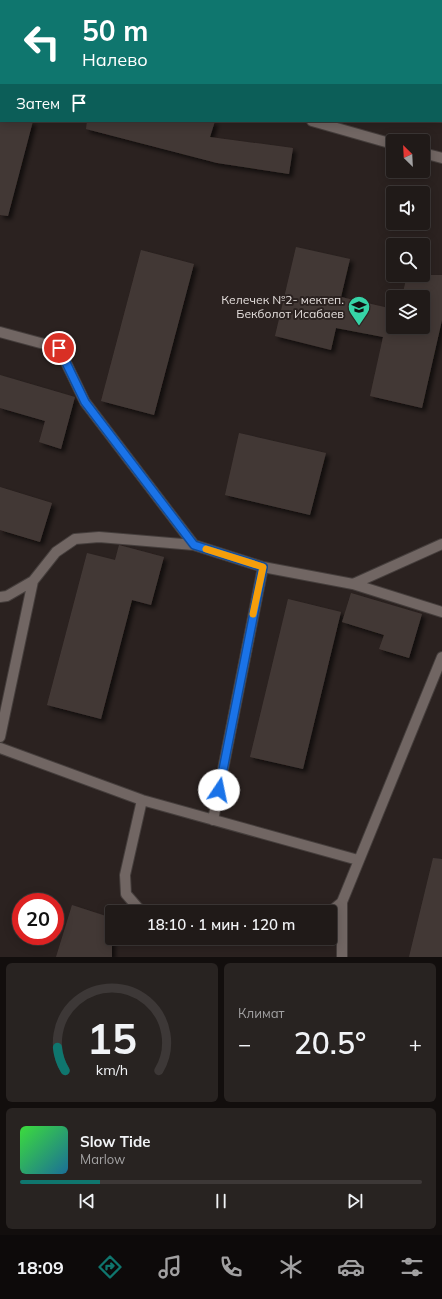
<!DOCTYPE html>
<html lang="ru">
<head>
<meta charset="utf-8">
<style>
  body { margin:0; font-family:Mulish,sans-serif; background:#282321; color:#f1f3f6; height:100vh; display:flex; flex-direction:column; font-size:15px; white-space:nowrap }
  * { box-sizing:border-box; margin:0 }
  p { font-size:13px; color:#a2a1a2 }
  .icon { flex:none; width:22px; height:22px; fill:none; stroke:currentColor; stroke-width:2; stroke-linecap:round; stroke-linejoin:round }
  .map { position:relative; height:957px; overflow:hidden }
  .drawer { display:flex; flex-direction:column; gap:6px; padding:6px; background:#120e0d; flex:1 }
  .drawer>* { flex:none }
  .hud { position:absolute; left:0px; top:0px; width:442px; height:122px; box-shadow:0 2px 10px #0003,0 0 0 1px #3d3837; background:#0f766e; color:#fff; overflow:hidden }
  .needle { width:26px; rotate:336deg }
  .buttons { position:absolute; left:386px; top:134px; display:grid; gap:8px }
  .buttons a { display:grid; place-items:center; width:44px; height:44px; border-radius:4px; background:#201a18; box-shadow:0 2px 10px #0003,0 0 0 1px #3d3837; font-size:20px }
  .speed { position:absolute; left:12px; top:893px; display:flex; gap:8px; font-size:20px; font-weight:700; text-align:center }
  .speed>* { display:grid; place-content:center; width:52px; height:52px; border-radius:50%; background:#201a18; box-shadow:0 2px 10px #0003,0 0 0 1px #3d3837; line-height:1 }
  .speed .limit { border:6px solid #d22; background:#fff; color:#111 }
  .pin { position:absolute; display:grid; place-items:center; width:34px; height:34px; color:#fff; margin:-17px; border:2px solid #fff; border-radius:50%; box-shadow:0 1px 4px #0007 }
  .me { position:absolute; width:44px; margin:-22px; rotate:11deg; stroke-linejoin:round; filter:drop-shadow(0 0 3px #0008) }
  .turn { display:flex; align-items:center; gap:14px; height:84px; padding:0 16px; font-size:18px }
  .turn .icon { width:52px; height:52px; stroke-width:2.5 }
  .turn b { display:block; font-size:28px; line-height:34px }
  .then { display:flex; align-items:center; height:38px; padding:0 16px; background:#0003; gap:8px; font-size:15px }
  .big { font-size:30px; font-weight:600; line-height:1.1 }
  .drawer .tile { flex:1; display:flex; flex-direction:column; justify-content:center; gap:6px; min-width:0; padding:0 14px; border-radius:6px; background:#282321 }
  .drawer .dial { align-items:center; gap:0 }
  .dial svg { height:104px; overflow:visible; fill:none; stroke:#3d3837; stroke-width:7; stroke-linecap:round; text-anchor:middle }
  .dial text { fill:#f1f3f6; stroke:none }
  .song { display:flex; align-items:center; gap:12px }
  .cover { width:48px; height:48px; border-radius:6px; background:linear-gradient(135deg,hsl(120 70% 55%),hsl(200 70% 35%)) }
  .played { height:4px; border-radius:2px; background:linear-gradient(90deg,#0f766e 20%,#3d3837 20%) }
  .keys { display:flex; justify-content:space-around; direction:ltr }
  .heat { display:flex; justify-content:space-between; align-items:center; font-size:22px; direction:ltr }
  .drawer .tiles { flex:1; display:grid; gap:6px; grid-template-columns:1fr 1fr }
  .tile:last-child { grid-column:span 2 }
  .trip { position:absolute; left:105px; top:905px; width:232px; height:40px; border-radius:4px; background:#201a18; box-shadow:0 2px 10px #0003,0 0 0 1px #3d3837; font-weight:600; line-height:40px; text-align:center }
  .menu { display:flex; height:64px; justify-content:space-around; align-items:center; background:#0d0a0a; color:#a2a1a2 }
  .menu .icon { width:28px; height:28px }
  .menu .current { color:#0f766e }
  .menu b { font-size:18px; color:#f1f3f6 }
  .map>svg:first-child { display:block }
  .building { fill:#433936; filter:url(#shadow) }
  .lines { fill:none; stroke-linecap:round; stroke-linejoin:round }
  .lane-casing { stroke:#453e3c; stroke-width:12 }
  .street-casing { stroke:#453e3c; stroke-width:12 }
  .lane { stroke:#716663; stroke-width:10 }
  .street { stroke:#716663; stroke-width:10 }
  .route-casing { stroke:#114b97; stroke-width:10 }
  .route { stroke:#1a73e8; stroke-width:7 }
  .slow { stroke:#f59e0b; stroke-width:7 }
  .labels { text-anchor:middle; stroke-width:4; stroke-linejoin:round; paint-order:stroke }
  .poi-label { font-size:12px; fill:#e5dfdd; stroke:#2b2220; text-anchor:end }
</style>
</head>
<body>
<div class="map">
<svg width="442" height="957" viewBox="0 0 442 957">
  <defs>
    <filter id="shadow"><feDropShadow dx="3.5" dy="3.5" stdDeviation="2" flood-color="#0009"/></filter>
  </defs>
  <rect width="100%" height="100%" fill="#2b2220"/>
  <path class="building" d="M 0,121 L 33,121 L 8,216 L 0,215 Z
    M 87,121 L 215,121 L 210,137 L 293,148 L 289,174 L 217,163 L 86,129 Z
    M 296,247 L 350,259 L 341,297 L 393,309 L 393,327 L 423,327 L 423,297 L 402,297 L 407,275 L 442,275 L 442,320 L 422,408 L 370,396 L 383,337 L 336,328 L 331,350 L 275,336 Z
    M 141,250 L 194,264 L 154,415 L 101,401 Z
    M 0,375 L 75,397 L 61,449 L 39,442 L 45,421 L 0,408 Z
    M 239,433 L 326,453 L 310,515 L 225,495 Z
    M 0,487 L 52,503 L 40,542 L 0,530 Z
    M 119,545 L 164,557 L 151,605 L 132,600 L 101,719 L 47,705 L 87,553 L 115,560 Z
    M 351,593 L 422,614 L 409,658 L 379,649 L 384,635 L 342,622 Z
    M 288,599 L 341,612 L 303,769 L 250,757 Z
    M 433,858 L 442,859 L 442,957 L 409,957 Z
    M 72,905 L 112,918 L 112,957 L 56,957 Z"/>
  <g class="lines">
    <g class="lane-casing">
      <path id="lane" d="M 0,332 L 59,348 L 85,402 L 194,545
        M 353,584 L 442,612
        M 0,597 L 7,596 L 33,581 L 56,552 L 75,539 L 99,537 L 194,545 L 263,567 L 353,584 L 442,544
        M 0,737 L 33,581
        M 0,748 L 142,800 L 358,860
        M 142,800 L 125,875 L 126,894 L 139,909 L 153,912
        M 213,820 L 263,567
        M 330,912 L 342,902 L 442,657
        M 278,938 L 283,939 L 285,938"/>
    </g>
    <g class="street-casing">
      <path id="street" d="M 259,1 L 259,0
        M 0,32 L 1,32
        M 312,121 L 393,144
        M 423,153 L 442,158
        M 342,957 L 342,902"/>
    </g>
    <use href="#lane" class="lane"/>
    <use href="#street" class="street"/>
  </g>
  <g class="lines">
    <g class="route-casing">
      <path id="route" d="M 59,348 L 85,402 L 194,545 L 263,567 L 219,790"/>
    </g>
    <use href="#route" class="route"/>
    <path class="slow" d="M 206,549 L 263,567 L 253,614"/>
  </g>
  <defs>
    <g id="school-pin" transform="scale(1.15)"><path d="M0 17L-7.5 6A9.5 9.5 0 1 1 7.5 6Z" fill="#36d4a7" stroke="#2b2220"/><path d="M0-5L7-2L0 1L-7-2ZM-4 1L0 2.5L4 1V4Q0 6-4 4Z" fill="#111"/></g>
  </defs>
  <g fill-rule="evenodd">
    <use href="#school-pin" x="359" y="307"/>
  </g>
  <g class="labels">
    <g class="poi-label">
      <text x="344" y="304">Келечек №2- мектеп.<tspan x="344" dy="14">Бекболот Исабаев</tspan></text>
    </g>
  </g>
</svg>
<div class="buttons">
<a><svg class="needle" viewBox="-14 -14 28 28"><path d="M0-13l5 13h-10z" fill="#e53935"/><path d="M0 13l5-13h-10z" fill="#a2a1a2"/></svg></a>
<a><svg class="icon" aria-label="sound" viewBox="0 0 24 24"><path d="M4 9h4l5-4v14l-5-4H4zM17 9q2 3 0 6"/></svg></a>
<a><svg class="icon" aria-label="search" viewBox="0 0 24 24"><circle cx="10" cy="10" r="6"/><path d="M15 15l6 6"/></svg></a>
<a><svg class="icon" aria-label="layers" viewBox="0 0 24 24"><path d="M12 4l9 5-9 5-9-5zM3 14l9 5 9-5"/></svg></a>
</div>
<div class="speed"><div class="limit">20</div></div>
<div class="pin" style="left:59px;top:348px;background:#d93025"><svg class="icon" aria-label="arrive" viewBox="0 0 24 24"><path d="M6 21V4h12l-3 4 3 4H6"/></svg></div>
<svg class="me" style="left:219px;top:790px" viewBox="-20 -20 40 40"><circle r="19" fill="#fff"/><path d="M0-13L10 11 0 6-10 11z" fill="#1a73e8"/></svg>
<div class="trip">18:10 · 1 мин · 120 m</div>
<div class="hud">
<div class="turn"><svg class="icon" aria-label="left" viewBox="0 0 24 24"><path d="M17 20v-9H6M10 6l-5 5 5 5"/></svg><div><b>50 m</b>Налево</div></div>
<div class="then">Затем<svg class="icon" aria-label="arrive" viewBox="0 0 24 24"><path d="M6 21V4h12l-3 4 3 4H6"/></svg></div>
</div>
</div>
<section class="drawer">
<div class="tiles">
<div class="tile dial"><svg viewBox="0 0 100 80">
<path d="M14 69A42 42 0 1 1 86 69"/>
<path d="M14 69A42 42 0 0 1 8 51" stroke="#0f766e"/>
<text x="50" y="56" font-size="32" font-weight="700">15</text>
<text x="50" y="72" font-size="11">km/h</text>
</svg></div>
<div class="tile"><p>Климат</p>
<div class="heat"><a>−</a><b class="big">20.5°</b><a>+</a></div>
</div>
<div class="tile">
<div class="song"><i class="cover"></i><div><b>Slow Tide</b><p>Marlow</p></div></div>
<div class="played"></div>
<div class="keys"><svg class="icon" aria-label="previous" viewBox="0 0 24 24"><path d="M18 5L8 12l10 7zM5 5v14"/></svg><svg class="icon" aria-label="pause" viewBox="0 0 24 24"><path d="M8 5v14M16 5v14"/></svg><svg class="icon" aria-label="next" viewBox="0 0 24 24"><path d="M6 5l10 7-10 7zM19 5v14"/></svg></div>
</div>
</div>
</section>
<nav class="menu">
<b>18:09</b>
<svg class="icon current" aria-label="directions" viewBox="0 0 24 24"><path d="M12 3l9 9-9 9-9-9zM9 14v-3h6M13 9l2 2-2 2"/></svg>
<svg class="icon" aria-label="music" viewBox="0 0 24 24"><path d="M9 18V5l10-2v13"/><circle cx="6" cy="18" r="3"/><circle cx="16" cy="16" r="3"/></svg>
<svg class="icon" aria-label="phone" viewBox="0 0 24 24"><path d="M5 4h4l2 5-3 2q2 4 5 5l2-3 5 2v4C11 20 4 13 5 4z"/></svg>
<svg class="icon" aria-label="climate" viewBox="0 0 24 24"><path d="M12 3v18M4 7l16 10M4 17L20 7"/></svg>
<svg class="icon" aria-label="car" viewBox="0 0 24 24"><path d="M5 17H2v-5l4-1 3-4h7l3 4 3 1v5h-3M9 17h6M6 11h13"/><circle cx="7" cy="17" r="2"/><circle cx="17" cy="17" r="2"/></svg>
<svg class="icon" aria-label="filters" viewBox="0 0 24 24"><path d="M4 7h16M4 17h16"/><circle cx="9" cy="7" r="2"/><circle cx="15" cy="17" r="2"/></svg>
</nav>
</body>
</html>
